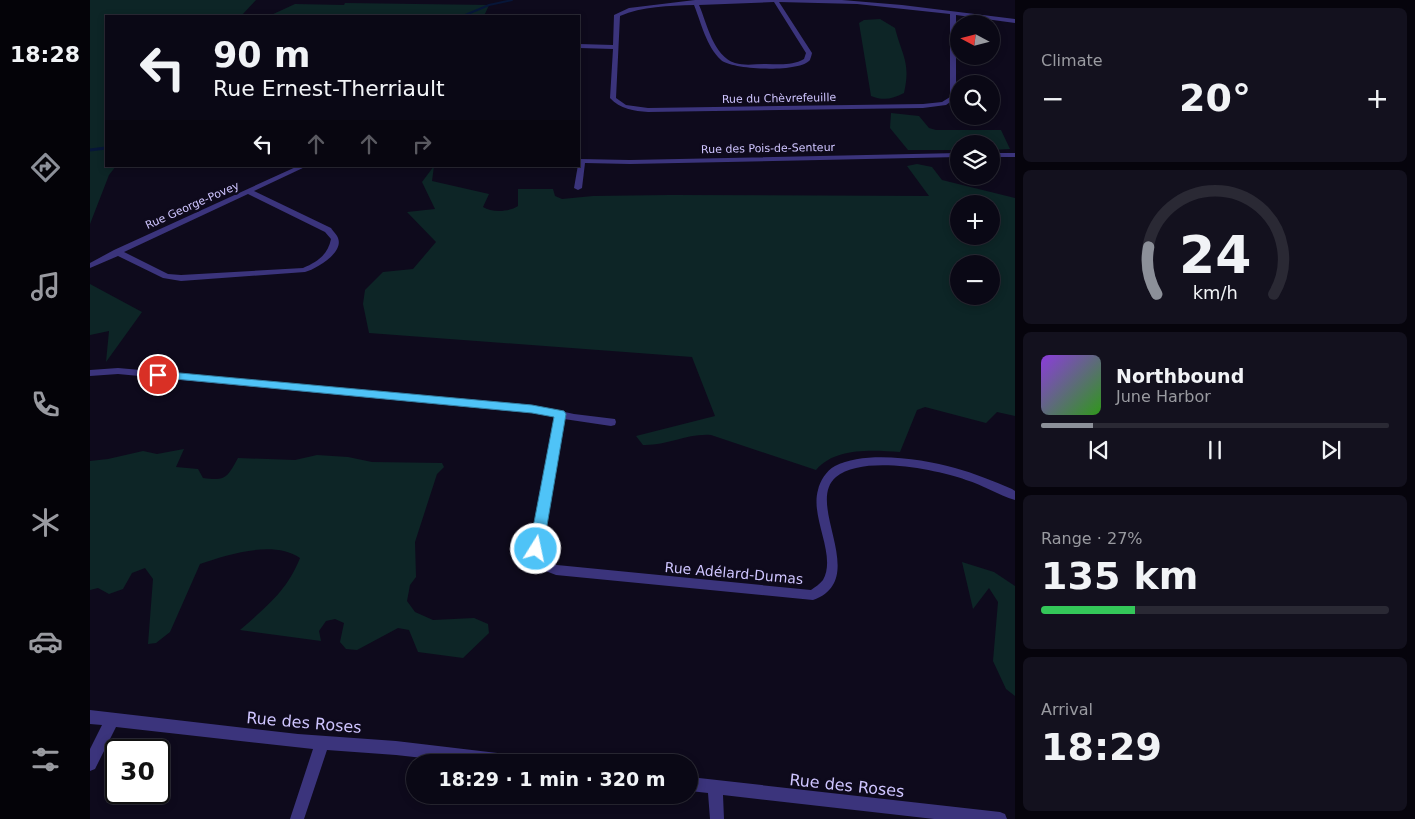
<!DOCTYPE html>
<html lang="en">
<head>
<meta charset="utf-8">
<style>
  body { margin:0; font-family:"DejaVu Sans",sans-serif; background:#13111e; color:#f1f3f6; height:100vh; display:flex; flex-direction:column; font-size:19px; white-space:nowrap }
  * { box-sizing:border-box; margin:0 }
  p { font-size:16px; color:#999aa0 }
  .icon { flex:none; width:28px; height:28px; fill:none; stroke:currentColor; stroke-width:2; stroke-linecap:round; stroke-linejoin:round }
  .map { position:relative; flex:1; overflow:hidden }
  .details { display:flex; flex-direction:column; gap:8px; padding:8px; background:#06040c; width:400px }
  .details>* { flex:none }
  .guide { position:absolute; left:15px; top:15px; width:475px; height:152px; border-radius:0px; box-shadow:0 2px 8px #0003,0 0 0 1px #2a2934; background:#0a0815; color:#f1f3f6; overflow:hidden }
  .needle { width:32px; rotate:277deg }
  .tools { position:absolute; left:860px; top:15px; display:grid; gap:10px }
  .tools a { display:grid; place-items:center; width:50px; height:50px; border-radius:50%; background:#0a0815; box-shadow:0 2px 8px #0003,0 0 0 1px #2a2934; font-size:25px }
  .speed { position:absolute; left:15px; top:739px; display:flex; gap:10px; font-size:25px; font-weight:700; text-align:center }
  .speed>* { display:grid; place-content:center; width:65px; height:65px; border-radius:50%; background:#0a0815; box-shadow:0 2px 8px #0003,0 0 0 1px #2a2934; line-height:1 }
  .speed .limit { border:2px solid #111; border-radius:8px; background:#fff; color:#111 }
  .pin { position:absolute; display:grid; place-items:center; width:42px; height:42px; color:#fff; margin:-21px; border:2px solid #fff; border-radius:50%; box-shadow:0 1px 5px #0007 }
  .me { position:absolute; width:55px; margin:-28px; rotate:10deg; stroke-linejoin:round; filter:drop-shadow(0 0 4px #0008) }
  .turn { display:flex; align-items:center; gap:18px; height:105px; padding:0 25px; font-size:22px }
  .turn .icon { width:65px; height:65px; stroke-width:2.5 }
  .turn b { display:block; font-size:35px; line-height:42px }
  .lanes { display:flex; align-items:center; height:48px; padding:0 25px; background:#0003; justify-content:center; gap:25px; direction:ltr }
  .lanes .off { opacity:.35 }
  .big { font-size:38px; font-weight:700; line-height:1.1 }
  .details .card { flex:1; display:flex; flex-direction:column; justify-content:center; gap:8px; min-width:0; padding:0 18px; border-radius:8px; background:#13111e }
  .details .dial { align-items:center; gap:0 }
  .dial svg { height:130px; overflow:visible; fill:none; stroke:#2a2934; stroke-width:7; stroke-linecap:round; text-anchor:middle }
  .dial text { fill:#f1f3f6; stroke:none }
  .song { display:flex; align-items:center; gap:15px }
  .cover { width:60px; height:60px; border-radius:8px; background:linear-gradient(135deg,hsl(270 70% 55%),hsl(110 70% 35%)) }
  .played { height:5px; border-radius:2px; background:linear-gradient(90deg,#8c9099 15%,#2a2934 15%) }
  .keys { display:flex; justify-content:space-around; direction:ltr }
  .heat { display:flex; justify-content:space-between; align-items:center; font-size:28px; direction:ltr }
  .charge { height:8px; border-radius:4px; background:linear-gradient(90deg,#34c759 27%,#2a2934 0) }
  .trip { position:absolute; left:316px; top:754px; width:292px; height:50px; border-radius:25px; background:#0a0815; box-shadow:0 2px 8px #0003,0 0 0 1px #2a2934; font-weight:700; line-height:50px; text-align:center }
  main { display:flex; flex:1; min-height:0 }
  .tab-bar { display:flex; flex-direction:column; width:90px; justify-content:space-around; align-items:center; background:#040308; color:#999aa0 }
  .tab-bar .icon { width:35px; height:35px }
  .tab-bar .active { color:#8c9099 }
  .tab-bar b { font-size:22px; color:#f1f3f6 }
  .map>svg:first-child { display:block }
  .green { fill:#0d2526; fill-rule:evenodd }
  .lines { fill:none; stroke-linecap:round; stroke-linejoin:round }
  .stream-far1 { stroke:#071638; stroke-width:2 }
  .stream { stroke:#071638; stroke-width:3 }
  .street { fill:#3b347c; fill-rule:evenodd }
  .route { fill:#4fc3f7; stroke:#337fa1 }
  .labels { text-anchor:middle; stroke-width:5; stroke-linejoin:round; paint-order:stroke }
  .far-street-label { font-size:11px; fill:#cfc5ff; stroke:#0e0a1c }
  .street-label { font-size:14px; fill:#cfc5ff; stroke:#0e0a1c }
  .near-street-label { font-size:16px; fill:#cfc5ff; stroke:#0e0a1c }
</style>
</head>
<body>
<main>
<nav class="tab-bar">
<b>18:28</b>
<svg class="icon active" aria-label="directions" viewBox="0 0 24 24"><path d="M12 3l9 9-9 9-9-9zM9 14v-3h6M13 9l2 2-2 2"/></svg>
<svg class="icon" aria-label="music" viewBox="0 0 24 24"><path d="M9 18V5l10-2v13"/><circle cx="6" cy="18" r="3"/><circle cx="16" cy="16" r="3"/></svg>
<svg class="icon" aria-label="phone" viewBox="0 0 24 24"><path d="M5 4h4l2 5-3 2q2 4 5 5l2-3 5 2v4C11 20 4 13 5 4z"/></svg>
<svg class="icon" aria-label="climate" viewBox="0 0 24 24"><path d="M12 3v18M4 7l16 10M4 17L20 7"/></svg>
<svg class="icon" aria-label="car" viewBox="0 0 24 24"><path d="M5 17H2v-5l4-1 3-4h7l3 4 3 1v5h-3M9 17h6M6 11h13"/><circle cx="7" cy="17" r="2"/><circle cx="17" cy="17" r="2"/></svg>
<svg class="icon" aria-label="filters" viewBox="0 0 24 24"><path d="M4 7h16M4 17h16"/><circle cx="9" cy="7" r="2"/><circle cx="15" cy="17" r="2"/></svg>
</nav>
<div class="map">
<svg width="925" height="819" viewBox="0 0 925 819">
  <rect width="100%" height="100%" fill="#0e0a1c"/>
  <path class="green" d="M 0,0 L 166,0 L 151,16 L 16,16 L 16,166 L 26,166 L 19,175 L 0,224 Z
    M 255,3 L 399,5 L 394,16 L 179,16 L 205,4 L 254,5 Z
    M 790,19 L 805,28 C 812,56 821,62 814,93 C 802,99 794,101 781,96 L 769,23 L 774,20 Z
    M 801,113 L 829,116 L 839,128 L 846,130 L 911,130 L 920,149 L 901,150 L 901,144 L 869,144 L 869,150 L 818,150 L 800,128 Z
    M 827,164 L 842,167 L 852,180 L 925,198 L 925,416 L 907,412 L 896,423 L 835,407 L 827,410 L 810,452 C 783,450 745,447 726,470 L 621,435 C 598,433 576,446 553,445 L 546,436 L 625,416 L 602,357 L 279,333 L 273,304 L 275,290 L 293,272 L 323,269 L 346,242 L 317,212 L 345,209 L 332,182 L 344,166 L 342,181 L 399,194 L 393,207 C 402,213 419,212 428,206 L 428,189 L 463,189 L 465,196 L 472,199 L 503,196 L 580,195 L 839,196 L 817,166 ZM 869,204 L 901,204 L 901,236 L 869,236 ZM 869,264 L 901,264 L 901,296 L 869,296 Z
    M 0,284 L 52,312 L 16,362 L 19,331 L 0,335 Z
    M 94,449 L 86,467 L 108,469 L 113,478 C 136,481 137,478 148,458 L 205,460 L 227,455 L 258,457 L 282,462 L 352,463 L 354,467 L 347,474 L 325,542 L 326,577 L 320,585 L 317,601 L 325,612 L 343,620 L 384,618 L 398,624 L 399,633 L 373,658 L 328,652 L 319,630 L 308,628 L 267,650 L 256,649 L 250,642 L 254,623 L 245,619 L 236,621 L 229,631 L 231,641 L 150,630 C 176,607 197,591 210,558 C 184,540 138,554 110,564 L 80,632 L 66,643 L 58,644 L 63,579 L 55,568 L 42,573 L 33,589 L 19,594 L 8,588 L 0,590 L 0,461 L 18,459 L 53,451 L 67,454 Z
    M 872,562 L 904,572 L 925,586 L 925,696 L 916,689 L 903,661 L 908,602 L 899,588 L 883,609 Z"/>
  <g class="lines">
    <path class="stream-far1" d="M 373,16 L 399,5 L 422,0"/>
    <path class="stream" d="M 0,150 L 16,148"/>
    <path class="street" d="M 605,0 L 752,0 L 812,5 L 925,19 L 925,23 L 866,15 L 866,98 L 856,105 L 833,108 L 558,112 C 544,111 530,109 520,98 L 523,49 L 489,48 L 489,44 L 523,45 L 524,15 L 539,8 ZM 684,2 L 716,53 L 714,59 C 702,66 689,64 676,64 C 666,64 655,66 645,63 C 623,56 617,23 609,5 ZM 689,2 L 767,4 L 860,14 L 860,97 L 852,102 L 833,104 L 558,108 L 536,105 L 526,98 L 530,16 C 552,6 579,6 604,5 C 611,22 616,46 631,60 C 642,70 710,73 720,60 C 720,60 722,54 722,53 Z
      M 869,153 L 869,157 L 540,164 L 495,163 L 492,188 L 488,190 L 484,188 L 489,159 L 540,160 Z
      M 901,153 L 925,153 L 925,157 L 901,157 Z
      M 208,166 L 217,166 L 164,191 L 241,228 C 243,231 247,235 248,238 C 254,253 226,269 215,272 L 91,281 L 73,278 L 28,256 L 0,268 L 0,263 L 24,250 ZM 158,194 L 235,232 L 241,239 C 238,255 227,262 213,268 L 91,275 L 78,274 L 34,252 Z
      M 28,368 L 442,405 L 484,414 L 525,419 L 526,422 L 525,425 L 521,426 L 474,419 L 452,549 L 457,561 L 467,565 L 721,590 C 725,587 730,584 733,580 C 747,555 720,518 728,490 C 730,481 736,471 745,466 C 776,450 833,459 865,468 C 884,473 903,481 922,489 L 925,491 L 925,500 C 908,495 893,485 876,480 C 845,469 773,455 746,477 C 714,504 781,579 723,600 L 466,575 L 448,568 L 440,549 L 464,417 L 442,413 L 28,374 L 0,376 L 0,370 Z
      M 0,710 L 208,734 L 306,741 L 424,755 L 429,757 L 431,762 L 369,762 L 306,755 L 237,750 L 214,819 L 200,819 L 223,749 L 26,727 L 5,769 L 0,771 L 0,749 L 12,725 L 0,724 Z
      M 600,777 L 910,812 L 915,814 L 917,819 L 844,819 L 633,795 L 634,819 L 620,819 L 618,793 L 600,791 Z"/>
  </g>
  <path class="route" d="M 68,371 L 442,405 L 474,411 L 476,414 L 453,549 L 451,553 L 446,555 L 441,553 L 439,549 L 464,417 L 442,413 L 64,377 L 62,375 L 64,372 Z"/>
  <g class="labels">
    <g class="far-street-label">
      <text transform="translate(689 98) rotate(-1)" y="4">Rue du Chèvrefeuille</text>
      <text transform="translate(678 148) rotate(-1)" y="4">Rue des Pois-de-Senteur</text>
      <text transform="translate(102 205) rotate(-24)" y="4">Rue George-Povey</text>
    </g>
    <g class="street-label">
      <text transform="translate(644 573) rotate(5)" y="5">Rue Adélard-Dumas</text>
    </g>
    <g class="near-street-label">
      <text transform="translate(214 722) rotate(5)" y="6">Rue des Roses</text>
      <text transform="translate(757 785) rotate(6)" y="6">Rue des Roses</text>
    </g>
  </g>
</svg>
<div class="tools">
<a><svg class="needle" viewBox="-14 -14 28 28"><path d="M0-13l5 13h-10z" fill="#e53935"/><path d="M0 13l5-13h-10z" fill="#999aa0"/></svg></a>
<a><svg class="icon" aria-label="search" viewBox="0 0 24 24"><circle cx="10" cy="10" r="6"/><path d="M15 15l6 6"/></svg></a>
<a><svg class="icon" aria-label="layers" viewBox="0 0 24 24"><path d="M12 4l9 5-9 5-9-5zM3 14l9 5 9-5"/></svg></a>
<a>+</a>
<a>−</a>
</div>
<div class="speed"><div class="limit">30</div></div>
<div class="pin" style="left:68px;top:375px;background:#d93025"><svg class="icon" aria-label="arrive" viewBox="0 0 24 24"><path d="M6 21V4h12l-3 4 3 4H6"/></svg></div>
<svg class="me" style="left:446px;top:549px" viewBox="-20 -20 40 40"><circle r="17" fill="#4fc3f7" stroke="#fff" stroke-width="3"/><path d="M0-11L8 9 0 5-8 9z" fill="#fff"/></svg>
<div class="trip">18:29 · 1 min · 320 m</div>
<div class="guide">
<div class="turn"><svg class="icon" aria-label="left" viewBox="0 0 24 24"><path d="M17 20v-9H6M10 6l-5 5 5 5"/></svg><div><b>90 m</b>Rue Ernest-Therriault</div></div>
<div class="lanes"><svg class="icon" aria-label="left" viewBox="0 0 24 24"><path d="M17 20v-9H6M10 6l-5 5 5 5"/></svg><svg class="icon off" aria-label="ahead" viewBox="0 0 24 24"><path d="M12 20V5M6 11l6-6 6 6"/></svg><svg class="icon off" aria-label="ahead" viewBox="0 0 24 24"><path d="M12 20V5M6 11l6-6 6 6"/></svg><svg class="icon off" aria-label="right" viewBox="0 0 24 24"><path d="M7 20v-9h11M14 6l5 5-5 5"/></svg></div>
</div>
</div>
<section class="details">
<div class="card"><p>Climate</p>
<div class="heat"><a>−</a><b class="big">20°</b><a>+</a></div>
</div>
<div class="card dial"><svg viewBox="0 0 100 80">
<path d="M14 69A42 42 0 1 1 86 69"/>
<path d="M14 69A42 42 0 0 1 9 40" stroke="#8c9099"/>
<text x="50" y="56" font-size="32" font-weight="700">24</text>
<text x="50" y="72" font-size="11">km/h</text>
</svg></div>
<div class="card">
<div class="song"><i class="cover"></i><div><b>Northbound</b><p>June Harbor</p></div></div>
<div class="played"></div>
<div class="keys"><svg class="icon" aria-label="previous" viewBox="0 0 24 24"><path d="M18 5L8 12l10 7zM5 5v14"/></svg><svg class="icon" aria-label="pause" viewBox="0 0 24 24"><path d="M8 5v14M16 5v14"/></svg><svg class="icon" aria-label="next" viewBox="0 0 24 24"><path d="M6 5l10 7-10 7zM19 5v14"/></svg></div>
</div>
<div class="card"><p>Range · 27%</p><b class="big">135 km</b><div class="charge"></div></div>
<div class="card"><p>Arrival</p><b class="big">18:29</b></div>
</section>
</main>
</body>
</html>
